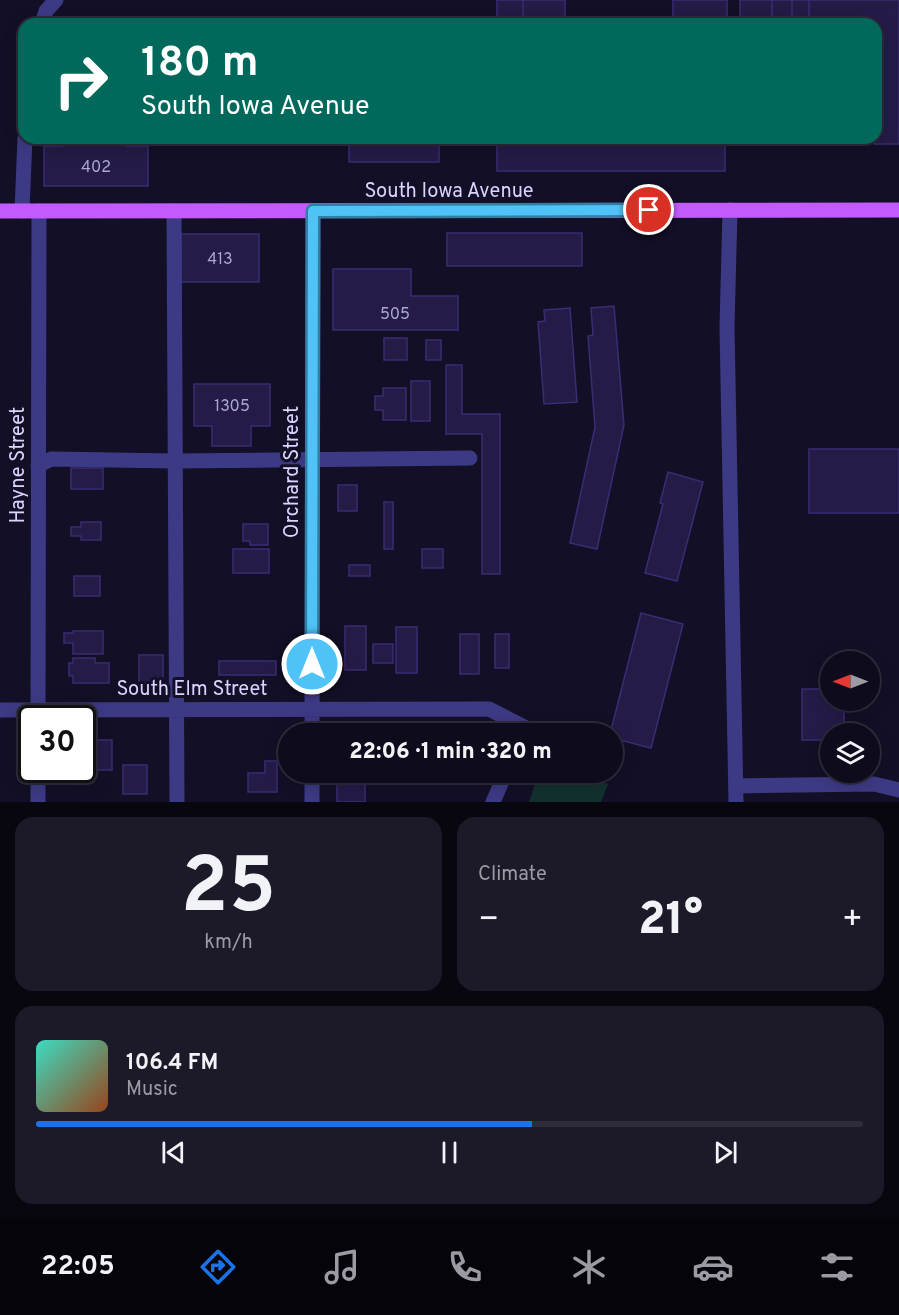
<!DOCTYPE html>
<html lang="en">
<head>
<meta charset="utf-8">
<style>
  body { margin:0; font-family:Overpass,sans-serif; background:#1c1929; color:#f1f3f6; height:100vh; display:flex; flex-direction:column; font-size:22px; white-space:nowrap }
  * { box-sizing:border-box; margin:0 }
  p { font-size:20px; color:#9b9ba3 }
  .icon { flex:none; width:33px; height:33px; fill:none; stroke:currentColor; stroke-width:2; stroke-linecap:round; stroke-linejoin:round }
  .map { position:relative; height:802px; overflow:hidden }
  .side { display:flex; flex-direction:column; gap:15px; padding:15px; background:#08060f; flex:1 }
  .side>* { flex:none }
  .hud { position:absolute; left:18px; top:18px; width:864px; height:126px; border-radius:18px; box-shadow:0 3px 15px #0003,0 0 0 2px #2e2b3b; background:#00695c; color:#fff; overflow:hidden }
  .needle { width:39px; rotate:270deg }
  .tools { position:absolute; left:820px; top:651px; display:grid; gap:12px }
  .tools a { display:grid; place-items:center; width:60px; height:60px; border-radius:50%; background:#0e0b1c; box-shadow:0 3px 15px #0003,0 0 0 2px #2e2b3b; font-size:30px }
  .speed { position:absolute; left:18px; top:705px; display:flex; gap:12px; font-size:30px; font-weight:700; text-align:center }
  .speed>* { display:grid; place-content:center; width:78px; height:78px; border-radius:50%; background:#0e0b1c; box-shadow:0 3px 15px #0003,0 0 0 2px #2e2b3b; line-height:1 }
  .speed .limit { border:3px solid #111; border-radius:9px; background:#fff; color:#111 }
  .pin { position:absolute; display:grid; place-items:center; width:51px; height:51px; color:#fff; margin:-26px; border:3px solid #fff; border-radius:50%; box-shadow:0 2px 6px #0007 }
  .me { position:absolute; width:66px; margin:-33px; rotate:0deg; stroke-linejoin:round; filter:drop-shadow(0 0 4px #0008) }
  .turn { display:flex; align-items:center; gap:21px; height:126px; padding:0 24px; font-size:27px }
  .turn .icon { width:78px; height:78px; stroke-width:2.5 }
  .turn b { display:block; font-size:42px; line-height:51px }
  .big { font-size:45px; font-weight:800; line-height:1.1 }
  .side .widget { flex:1; display:flex; flex-direction:column; justify-content:center; gap:9px; min-width:0; padding:0 21px; border-radius:18px; background:#1c1929 }
  .side .dial { align-items:center; gap:0 }
  .dial b { font-size:78px; line-height:1 }
  .song { display:flex; align-items:center; gap:18px }
  .cover { width:72px; height:72px; border-radius:9px; background:linear-gradient(135deg,hsl(170 70% 55%),hsl(20 70% 35%)) }
  .played { height:6px; border-radius:3px; background:linear-gradient(90deg,#1a73e8 60%,#2e2b3b 60%) }
  .keys { display:flex; justify-content:space-around; direction:ltr }
  .heat { display:flex; justify-content:space-between; align-items:center; font-size:33px; direction:ltr }
  .side .tiles { flex:1; display:grid; gap:15px; grid-template-columns:1fr 1fr }
  .widget:last-child { grid-column:span 2 }
  .trip { position:absolute; left:278px; top:723px; width:345px; height:60px; border-radius:30px; background:#0e0b1c; box-shadow:0 3px 15px #0003,0 0 0 2px #2e2b3b; font-weight:800; line-height:60px; text-align:center }
  .tab-bar { display:flex; height:96px; justify-content:space-around; align-items:center; background:#06040b; color:#9b9ba3 }
  .tab-bar .icon { width:42px; height:42px }
  .tab-bar .active { color:#1a73e8 }
  .tab-bar b { font-size:27px; color:#f1f3f6 }
  .map>svg:first-child { display:block }
  .green { fill:#12302f }
  .building { fill:#241b47; stroke:#3b2d73; stroke-width:1.5 }
  .lines { fill:none; stroke-linecap:round; stroke-linejoin:round }
  .minor { stroke:#3d3a85; stroke-width:15 }
  .major { stroke:#c25bff; stroke-width:15 }
  .route-casing { stroke:#337fa1; stroke-width:15 }
  .route { stroke:#4fc3f7; stroke-width:10 }
  .labels { text-anchor:middle; stroke-width:6; stroke-linejoin:round; paint-order:stroke }
  .number-label { font-size:16px; fill:#aca6d1 }
  .street-label { font-size:20px; fill:#d9d4ff; stroke:#130f26 }
</style>
</head>
<body>
<div class="map">
<svg width="899" height="802" viewBox="0 0 899 802">
  <rect width="100%" height="100%" fill="#130f26"/>
  <path class="green" d="M 539,772 L 577,773 L 608,784 L 601,802 L 529,802 Z"/>
  <path class="building" d="M 497,0 L 523,0 L 523,24 L 497,24 Z
    M 523,0 L 565,0 L 565,24 L 523,24 Z
    M 673,0 L 727,0 L 727,24 L 673,24 Z
    M 740,0 L 772,0 L 772,24 L 740,24 Z
    M 772,0 L 792,0 L 792,24 L 772,24 Z
    M 792,0 L 809,0 L 809,24 L 792,24 Z
    M 809,0 L 899,0 L 899,144 L 874,144 L 874,138 L 876,138 L 876,24 L 809,24 Z
    M 62,138 L 129,138 L 127,146 L 148,146 L 148,186 L 44,186 L 44,146 L 62,146 Z
    M 349,138 L 439,138 L 439,162 L 349,162 Z
    M 497,138 L 725,138 L 725,171 L 497,171 Z
    M 447,233 L 582,233 L 582,266 L 447,266 Z
    M 181,234 L 259,234 L 259,282 L 181,282 Z
    M 333,269 L 411,269 L 411,296 L 458,296 L 458,330 L 333,330 Z
    M 614,306 L 624,425 L 597,549 L 570,543 L 595,427 L 588,336 L 593,335 L 591,308 Z
    M 570,308 L 577,402 L 544,404 L 538,322 L 545,321 L 544,310 Z
    M 384,338 L 407,338 L 407,360 L 384,360 Z
    M 426,340 L 441,340 L 441,360 L 426,360 Z
    M 446,365 L 462,365 L 462,414 L 500,414 L 500,574 L 482,574 L 482,434 L 446,434 Z
    M 411,381 L 430,381 L 430,421 L 411,421 Z
    M 194,384 L 270,384 L 270,426 L 251,426 L 251,446 L 212,446 L 212,426 L 194,426 Z
    M 383,388 L 406,388 L 406,420 L 383,420 L 383,410 L 375,410 L 375,396 L 383,396 Z
    M 809,449 L 899,449 L 899,513 L 809,513 Z
    M 71,468 L 103,468 L 103,489 L 71,489 Z
    M 668,472 L 703,482 L 677,581 L 645,573 L 663,504 L 660,503 Z
    M 338,485 L 357,485 L 357,511 L 338,511 Z
    M 384,502 L 393,502 L 393,549 L 384,549 Z
    M 81,522 L 101,522 L 101,540 L 81,540 L 81,536 L 71,536 L 71,527 L 81,527 Z
    M 243,524 L 268,524 L 268,545 L 250,545 L 250,541 L 243,541 Z
    M 233,549 L 269,549 L 269,573 L 233,573 Z
    M 422,549 L 443,549 L 443,568 L 422,568 Z
    M 349,565 L 370,565 L 370,576 L 349,576 Z
    M 74,576 L 100,576 L 100,596 L 74,596 Z
    M 641,613 L 683,624 L 651,748 L 612,738 L 612,734 L 610,734 Z
    M 345,626 L 366,626 L 366,670 L 345,670 Z
    M 396,627 L 417,627 L 417,673 L 396,673 Z
    M 73,631 L 103,631 L 103,654 L 73,654 L 73,643 L 64,643 L 64,633 L 73,633 Z
    M 460,634 L 479,634 L 479,674 L 460,674 Z
    M 495,634 L 509,634 L 509,668 L 495,668 Z
    M 373,644 L 393,644 L 393,663 L 373,663 Z
    M 139,655 L 163,655 L 163,682 L 139,682 Z
    M 73,658 L 95,658 L 95,663 L 109,663 L 109,683 L 73,683 L 73,676 L 69,676 L 69,663 L 73,663 Z
    M 219,661 L 276,661 L 276,675 L 219,675 Z
    M 802,689 L 831,689 L 831,700 L 844,700 L 844,734 L 831,734 L 831,740 L 802,740 Z
    M 88,740 L 112,740 L 112,770 L 88,770 Z
    M 265,761 L 277,761 L 277,792 L 248,792 L 248,773 L 265,773 Z
    M 123,765 L 147,765 L 147,794 L 123,794 Z
    M 337,772 L 365,772 L 365,802 L 337,802 Z
    M 378,772 L 408,772 L 408,783 L 378,783 Z"/>
  <g class="lines">
    <path class="minor" d="M 42,24 L 46,11 L 56,0
      M 730,210 L 727,327 L 736,802
      M 22,211 L 25,138
      M 174,211 L 177,802
      M 38,466 L 51,459 L 175,461 L 470,458
      M 0,710 L 489,709 L 524,727 L 522,734
      M 38,718 L 39,211
      M 312,734 L 313,211
      M 38,770 L 38,802
      M 312,772 L 312,802
      M 736,786 L 874,784 L 899,790
      M 493,802 L 506,772"/>
    <path class="major" d="M 0,211 L 899,210"/>
  </g>
  <g class="lines">
    <g class="route-casing">
      <path id="route" d="M 312,664 L 313,211 L 649,210"/>
    </g>
    <use href="#route" class="route"/>
  </g>
  <g class="labels">
    <g class="number-label">
      <text x="96" y="172">402</text>
      <text x="220" y="264">413</text>
      <text x="395" y="319">505</text>
      <text x="232" y="411">1305</text>
    </g>
    <g class="street-label">
      <text x="449" y="197">South Iowa Avenue</text>
      <text transform="translate(17 465) rotate(-90)" y="7">Hayne Street</text>
      <text transform="translate(291 472) rotate(-90)" y="7">Orchard Street</text>
      <text x="192" y="695">South Elm Street</text>
    </g>
  </g>
</svg>
<div class="tools">
<a><svg class="needle" viewBox="-14 -14 28 28"><path d="M0-13l5 13h-10z" fill="#e53935"/><path d="M0 13l5-13h-10z" fill="#9b9ba3"/></svg></a>
<a><svg class="icon" aria-label="layers" viewBox="0 0 24 24"><path d="M12 4l9 5-9 5-9-5zM3 14l9 5 9-5"/></svg></a>
</div>
<div class="speed"><div class="limit">30</div></div>
<div class="pin" style="left:649px;top:210px;background:#d93025"><svg class="icon" aria-label="arrive" viewBox="0 0 24 24"><path d="M6 21V4h12l-3 4 3 4H6"/></svg></div>
<svg class="me" style="left:312px;top:664px" viewBox="-20 -20 40 40"><circle r="17" fill="#4fc3f7" stroke="#fff" stroke-width="3"/><path d="M0-11L8 9 0 5-8 9z" fill="#fff"/></svg>
<div class="trip">22:06 · 1 min · 320 m</div>
<div class="hud">
<div class="turn"><svg class="icon" aria-label="right" viewBox="0 0 24 24"><path d="M7 20v-9h11M14 6l5 5-5 5"/></svg><div><b>180 m</b>South Iowa Avenue</div></div>
</div>
</div>
<section class="side">
<div class="tiles">
<div class="widget dial"><b>25</b><p>km/h</p></div>
<div class="widget"><p>Climate</p>
<div class="heat"><a>−</a><b class="big">21°</b><a>+</a></div>
</div>
<div class="widget">
<div class="song"><i class="cover"></i><div><b>106.4 FM</b><p>Music</p></div></div>
<div class="played"></div>
<div class="keys"><svg class="icon" aria-label="previous" viewBox="0 0 24 24"><path d="M18 5L8 12l10 7zM5 5v14"/></svg><svg class="icon" aria-label="pause" viewBox="0 0 24 24"><path d="M8 5v14M16 5v14"/></svg><svg class="icon" aria-label="next" viewBox="0 0 24 24"><path d="M6 5l10 7-10 7zM19 5v14"/></svg></div>
</div>
</div>
</section>
<nav class="tab-bar">
<b>22:05</b>
<svg class="icon active" aria-label="directions" viewBox="0 0 24 24"><path d="M12 3l9 9-9 9-9-9zM9 14v-3h6M13 9l2 2-2 2"/></svg>
<svg class="icon" aria-label="music" viewBox="0 0 24 24"><path d="M9 18V5l10-2v13"/><circle cx="6" cy="18" r="3"/><circle cx="16" cy="16" r="3"/></svg>
<svg class="icon" aria-label="phone" viewBox="0 0 24 24"><path d="M5 4h4l2 5-3 2q2 4 5 5l2-3 5 2v4C11 20 4 13 5 4z"/></svg>
<svg class="icon" aria-label="climate" viewBox="0 0 24 24"><path d="M12 3v18M4 7l16 10M4 17L20 7"/></svg>
<svg class="icon" aria-label="car" viewBox="0 0 24 24"><path d="M5 17H2v-5l4-1 3-4h7l3 4 3 1v5h-3M9 17h6M6 11h13"/><circle cx="7" cy="17" r="2"/><circle cx="17" cy="17" r="2"/></svg>
<svg class="icon" aria-label="filters" viewBox="0 0 24 24"><path d="M4 7h16M4 17h16"/><circle cx="9" cy="7" r="2"/><circle cx="15" cy="17" r="2"/></svg>
</nav>
</body>
</html>
